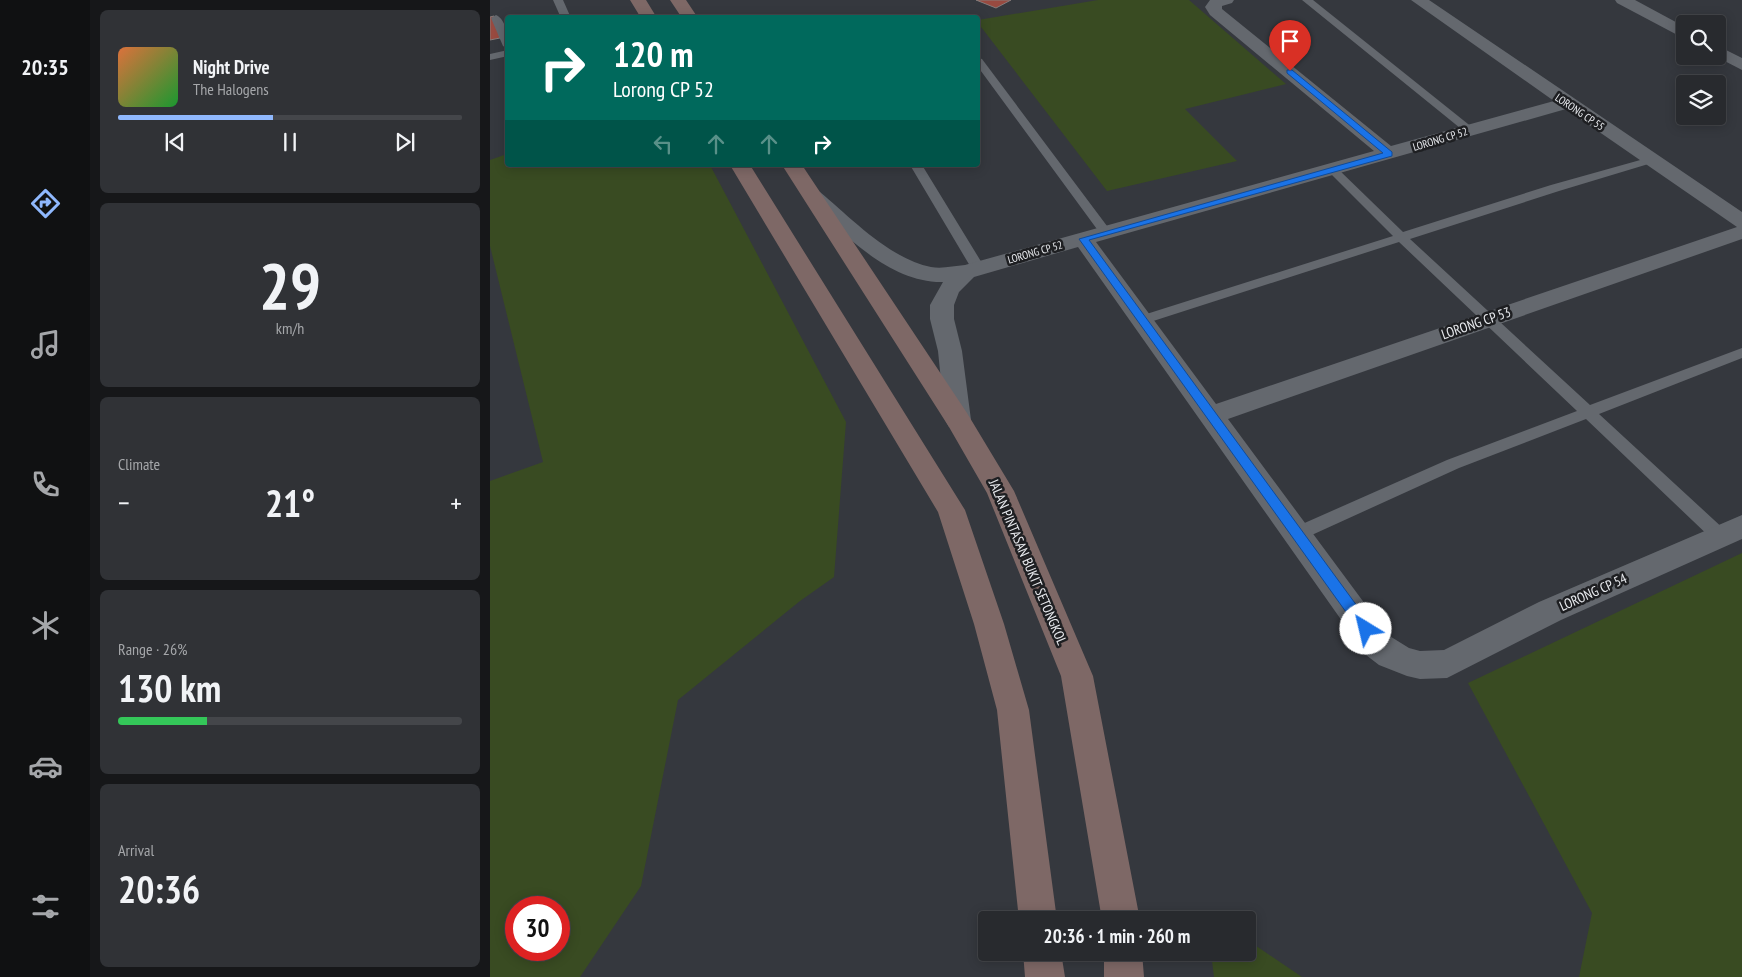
<!DOCTYPE html>
<html lang="en">
<head>
<meta charset="utf-8">
<style>
  body { margin:0; font-family:"PT Sans Narrow",sans-serif; background:#303236; color:#f1f3f6; height:100vh; display:flex; flex-direction:column; font-size:19px; white-space:nowrap }
  * { box-sizing:border-box; margin:0 }
  p { font-size:16px; color:#a5a7aa }
  .icon { flex:none; width:28px; height:28px; fill:none; stroke:currentColor; stroke-width:2; stroke-linecap:round; stroke-linejoin:round }
  .map { position:relative; flex:1; overflow:hidden }
  .side { display:flex; flex-direction:column; gap:10px; padding:10px; background:#161719; width:400px }
  .side>* { flex:none }
  .hud { position:absolute; left:15px; top:15px; width:475px; height:152px; border-radius:5px; box-shadow:0 2px 12px #0003,0 0 0 1px #44464a; background:#00695c; color:#fff; overflow:hidden }
  .buttons { position:absolute; left:1186px; top:15px; display:grid; gap:10px }
  .buttons a { display:grid; place-items:center; width:50px; height:50px; border-radius:5px; background:#282a2e; box-shadow:0 2px 12px #0003,0 0 0 1px #44464a; font-size:25px }
  .speed { position:absolute; left:15px; top:896px; display:flex; gap:10px; font-size:25px; font-weight:700; text-align:center }
  .speed>* { display:grid; place-content:center; width:65px; height:65px; border-radius:50%; background:#282a2e; box-shadow:0 2px 12px #0003,0 0 0 1px #44464a; line-height:1 }
  .speed .limit { border:8px solid #d22; background:#fff; color:#111 }
  .pin { position:absolute; display:grid; place-items:center; width:42px; height:42px; color:#fff; margin:-51px -21px; border-radius:50% 50% 50% 0; rotate:-45deg; box-shadow:0 0 5px #0007 }
  .pin .icon { rotate:45deg }
  .me { position:absolute; width:55px; margin:-28px; rotate:324deg; stroke-linejoin:round; filter:drop-shadow(0 0 4px #0008) }
  .turn { display:flex; align-items:center; gap:18px; height:105px; padding:0 25px; font-size:22px }
  .turn .icon { width:65px; height:65px; stroke-width:2.5 }
  .turn b { display:block; font-size:35px; line-height:42px }
  .lanes { display:flex; align-items:center; height:48px; padding:0 25px; background:#0003; justify-content:center; gap:25px; direction:ltr }
  .lanes .off { opacity:.35 }
  .big { font-size:38px; font-weight:700; line-height:1.1 }
  .side .widget { flex:1; display:flex; flex-direction:column; justify-content:center; gap:8px; min-width:0; padding:0 18px; border-radius:8px; background:#303236 }
  .side .dial { align-items:center; gap:0 }
  .dial b { font-size:65px; line-height:1 }
  .song { display:flex; align-items:center; gap:15px }
  .cover { width:60px; height:60px; border-radius:8px; background:linear-gradient(135deg,hsl(20 70% 55%),hsl(130 70% 35%)) }
  .played { height:5px; border-radius:2px; background:linear-gradient(90deg,#8fb8fd 45%,#44464a 45%) }
  .keys { display:flex; justify-content:space-around; direction:ltr }
  .heat { display:flex; justify-content:space-between; align-items:center; font-size:28px; direction:ltr }
  .charge { height:8px; border-radius:4px; background:linear-gradient(90deg,#34c759 26%,#44464a 0) }
  .trip { position:absolute; left:488px; top:911px; width:278px; height:50px; border-radius:5px; background:#282a2e; box-shadow:0 2px 12px #0003,0 0 0 1px #44464a; font-weight:700; line-height:50px; text-align:center }
  main { display:flex; flex:1; min-height:0 }
  .tabs { display:flex; flex-direction:column; width:90px; justify-content:space-around; align-items:center; background:#101112; color:#a5a7aa }
  .tabs .icon { width:35px; height:35px }
  .tabs .current { color:#8fb8fd }
  .tabs b { font-size:22px; color:#f1f3f6 }
  .map>svg:first-child { display:block }
  .green { fill:#394b22; fill-rule:evenodd }
  .building { fill:#984a40; stroke:#857c7b }
  .lines { fill:none; stroke-linecap:round; stroke-linejoin:round }
  .service { fill:#64686e; fill-rule:evenodd }
  .minor { fill:#64686e; fill-rule:evenodd }
  .secondary { fill:#7e6866; fill-rule:evenodd }
  .route { fill:#1a73e8; stroke:#114b97 }
  .labels { text-anchor:middle; stroke-width:5; stroke-linejoin:round; paint-order:stroke }
  .far-street-label { font-size:11px; fill:#e9ebef; stroke:#1e1f22 }
  .street-label { font-size:14px; fill:#e9ebef; stroke:#1e1f22 }
</style>
</head>
<body>
<main>
<nav class="tabs">
<b>20:35</b>
<svg class="icon current" aria-label="directions" viewBox="0 0 24 24"><path d="M12 3l9 9-9 9-9-9zM9 14v-3h6M13 9l2 2-2 2"/></svg>
<svg class="icon" aria-label="music" viewBox="0 0 24 24"><path d="M9 18V5l10-2v13"/><circle cx="6" cy="18" r="3"/><circle cx="16" cy="16" r="3"/></svg>
<svg class="icon" aria-label="phone" viewBox="0 0 24 24"><path d="M5 4h4l2 5-3 2q2 4 5 5l2-3 5 2v4C11 20 4 13 5 4z"/></svg>
<svg class="icon" aria-label="climate" viewBox="0 0 24 24"><path d="M12 3v18M4 7l16 10M4 17L20 7"/></svg>
<svg class="icon" aria-label="car" viewBox="0 0 24 24"><path d="M5 17H2v-5l4-1 3-4h7l3 4 3 1v5h-3M9 17h6M6 11h13"/><circle cx="7" cy="17" r="2"/><circle cx="17" cy="17" r="2"/></svg>
<svg class="icon" aria-label="filters" viewBox="0 0 24 24"><path d="M4 7h16M4 17h16"/><circle cx="9" cy="7" r="2"/><circle cx="15" cy="17" r="2"/></svg>
</nav>
<section class="side">
<div class="widget">
<div class="song"><i class="cover"></i><div><b>Night Drive</b><p>The Halogens</p></div></div>
<div class="played"></div>
<div class="keys"><svg class="icon" aria-label="previous" viewBox="0 0 24 24"><path d="M18 5L8 12l10 7zM5 5v14"/></svg><svg class="icon" aria-label="pause" viewBox="0 0 24 24"><path d="M8 5v14M16 5v14"/></svg><svg class="icon" aria-label="next" viewBox="0 0 24 24"><path d="M6 5l10 7-10 7zM19 5v14"/></svg></div>
</div>
<div class="widget dial"><b>29</b><p>km/h</p></div>
<div class="widget"><p>Climate</p>
<div class="heat"><a>−</a><b class="big">21°</b><a>+</a></div>
</div>
<div class="widget"><p>Range · 26%</p><b class="big">130 km</b><div class="charge"></div></div>
<div class="widget"><p>Arrival</p><b class="big">20:36</b></div>
</section>
<div class="map">
<svg width="1252" height="977" viewBox="0 0 1252 977">
  <rect width="100%" height="100%" fill="#35383e"/>
  <path class="green" d="M 608,0 L 699,0 L 796,84 L 695,109 L 747,161 L 617,191 L 488,23 L 488,20 Z
    M 17,154 L 18,165 L 220,165 L 356,422 L 344,577 L 310,601 L 188,700 L 151,886 L 90,977 L 0,977 L 0,481 L 53,462 L 0,246 L 0,160 ZM 26,908 L 69,908 L 69,950 L 26,950 Z
    M 1252,553 L 1252,977 L 1089,977 L 1102,913 L 978,683 Z
    M 756,939 L 812,977 L 724,977 L 721,953 L 756,952 Z"/>
  <path class="building" d="M 486,0 L 521,0 L 506,8 Z
    M 4,16 L 10,38 L 0,40 L 0,17 Z"/>
  <g class="lines">
    <path class="service" d="M 63,0 L 73,0 L 81,18 L 71,18 Z
      M 812,0 L 823,0 L 983,128 L 985,130 L 983,132 L 975,132 Z
      M 6,15 C 17,20 18,38 18,49 L 13,46 L 1,18 Z
      M 18,50 L 18,56 L 0,60 L 0,54 Z
      M 488,58 L 492,59 L 620,230 L 622,233 L 620,236 L 612,236 L 488,67 Z
      M 1161,157 L 1165,158 L 1167,160 L 1165,162 L 1069,191 L 920,239 L 1100,405 L 1252,348 L 1252,358 L 1109,414 L 1236,531 L 1238,536 L 1236,541 L 1230,543 L 1224,541 L 1096,419 L 969,468 L 813,539 L 807,541 L 801,539 L 799,534 L 801,529 L 957,460 L 1087,411 L 909,242 L 657,323 L 647,323 L 645,320 L 647,317 L 903,236 L 837,170 L 839,168 L 847,168 L 913,232 L 1061,185 Z
      M 420,165 L 432,165 L 495,268 L 493,271 L 483,271 Z"/>
    <path class="minor" d="M 720,0 L 744,0 L 742,3 L 732,6 L 732,9 L 901,146 L 1064,101 L 921,0 L 939,0 L 1252,212 L 1252,239 L 738,419 L 898,635 L 919,648 L 930,651 L 954,650 L 1049,602 L 1252,515 L 1252,539 L 1071,620 L 957,678 L 930,679 L 917,676 L 889,665 L 876,655 L 588,247 L 484,277 L 469,292 L 464,305 L 464,319 L 472,351 L 481,420 L 477,427 L 468,429 L 459,427 L 455,420 L 448,351 L 440,319 L 440,305 L 453,282 C 408,283 369,248 338,220 C 329,212 319,205 313,196 L 316,192 L 323,190 L 330,192 C 361,218 400,259 441,267 C 452,269 464,266 475,265 L 884,151 L 720,15 L 715,7 ZM 1076,109 L 1247,227 L 726,404 L 606,242 Z
      M 1125,0 L 1145,0 L 1195,27 L 1195,39 L 1127,3 Z
      M 1228,46 L 1252,58 L 1252,70 L 1225,56 L 1228,56 Z"/>
    <path class="secondary" d="M 140,0 L 156,0 L 167,18 L 151,18 Z
      M 180,0 L 196,0 L 208,18 L 192,18 Z
      M 240,165 L 260,165 L 475,510 L 514,624 L 539,710 L 567,920 L 529,920 L 507,710 L 484,624 L 448,512 Z
      M 292,165 L 312,165 L 477,413 L 524,491 L 603,676 L 650,920 L 612,920 L 571,676 L 497,493 L 459,427 Z
      M 533,952 L 571,952 L 575,977 L 535,977 Z
      M 614,952 L 652,952 L 654,977 L 614,977 Z"/>
  </g>
  <path class="route" d="M 797,70 L 802,70 L 902,152 L 902,156 L 599,240 L 881,625 L 882,629 L 881,633 L 876,635 L 871,633 L 589,239 L 893,153 L 797,73 Z"/>
  <g class="labels">
    <g class="far-street-label">
      <text transform="translate(1090 112) rotate(34)" y="4">LORONG CP 55</text>
      <text transform="translate(950 139) rotate(-17)" y="4">LORONG CP 52</text>
      <text transform="translate(545 252) rotate(-16)" y="4">LORONG CP 52</text>
    </g>
    <g class="street-label">
      <text transform="translate(986 323) rotate(-19)" y="5">LORONG CP 53</text>
      <text transform="translate(538 562) rotate(67)" y="5">JALAN PINTASAN BUKIT SETONGKOL</text>
      <text transform="translate(1103 592) rotate(-24)" y="5">LORONG CP 54</text>
    </g>
  </g>
</svg>
<div class="buttons">
<a><svg class="icon" aria-label="search" viewBox="0 0 24 24"><circle cx="10" cy="10" r="6"/><path d="M15 15l6 6"/></svg></a>
<a><svg class="icon" aria-label="layers" viewBox="0 0 24 24"><path d="M12 4l9 5-9 5-9-5zM3 14l9 5 9-5"/></svg></a>
</div>
<div class="speed"><div class="limit">30</div></div>
<div class="pin" style="left:800px;top:71px;background:#d93025"><svg class="icon" aria-label="arrive" viewBox="0 0 24 24"><path d="M6 21V4h12l-3 4 3 4H6"/></svg></div>
<svg class="me" style="left:876px;top:629px" viewBox="-20 -20 40 40"><circle r="19" fill="#fff"/><path d="M0-13L10 11 0 6-10 11z" fill="#1a73e8"/></svg>
<div class="trip">20:36 · 1 min · 260 m</div>
<div class="hud">
<div class="turn"><svg class="icon" aria-label="right" viewBox="0 0 24 24"><path d="M7 20v-9h11M14 6l5 5-5 5"/></svg><div><b>120 m</b>Lorong CP 52</div></div>
<div class="lanes"><svg class="icon off" aria-label="left" viewBox="0 0 24 24"><path d="M17 20v-9H6M10 6l-5 5 5 5"/></svg><svg class="icon off" aria-label="ahead" viewBox="0 0 24 24"><path d="M12 20V5M6 11l6-6 6 6"/></svg><svg class="icon off" aria-label="ahead" viewBox="0 0 24 24"><path d="M12 20V5M6 11l6-6 6 6"/></svg><svg class="icon" aria-label="right" viewBox="0 0 24 24"><path d="M7 20v-9h11M14 6l5 5-5 5"/></svg></div>
</div>
</div>
</main>
</body>
</html>
